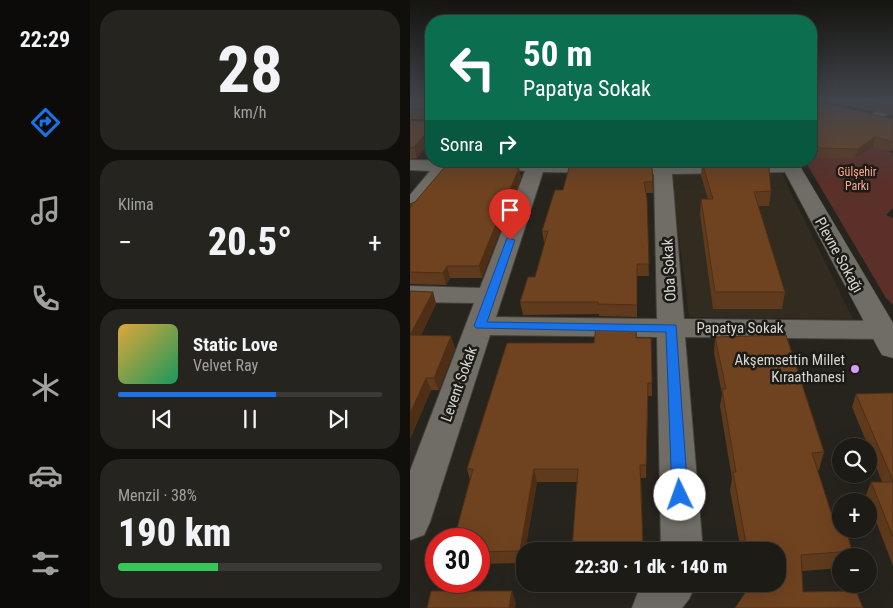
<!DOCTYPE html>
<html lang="tr">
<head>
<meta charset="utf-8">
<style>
  body { margin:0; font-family:"Roboto Condensed",sans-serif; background:#25241f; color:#f1f3f6; height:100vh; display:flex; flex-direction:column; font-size:19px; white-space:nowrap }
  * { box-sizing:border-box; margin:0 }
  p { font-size:16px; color:#a0a1a1 }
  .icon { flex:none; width:28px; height:28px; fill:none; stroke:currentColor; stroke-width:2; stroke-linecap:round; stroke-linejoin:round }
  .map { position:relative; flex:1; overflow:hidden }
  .side { display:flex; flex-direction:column; gap:10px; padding:10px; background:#100f0c; width:320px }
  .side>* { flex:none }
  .guide { position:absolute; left:15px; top:15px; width:392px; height:152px; border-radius:20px; box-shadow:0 5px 20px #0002,0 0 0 1px #3b3935; background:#0b6e4f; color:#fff; overflow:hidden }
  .buttons { position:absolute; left:422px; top:438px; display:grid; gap:10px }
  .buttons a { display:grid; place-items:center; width:45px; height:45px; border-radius:50%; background:#1d1b16; box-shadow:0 5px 20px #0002,0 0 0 1px #3b3935; font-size:25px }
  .speed { position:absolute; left:15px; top:528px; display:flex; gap:10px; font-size:25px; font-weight:700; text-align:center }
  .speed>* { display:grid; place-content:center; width:65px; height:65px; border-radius:50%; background:#1d1b16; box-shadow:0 5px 20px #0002,0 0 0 1px #3b3935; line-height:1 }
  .speed .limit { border:8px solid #d22; background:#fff; color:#111 }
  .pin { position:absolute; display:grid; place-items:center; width:42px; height:42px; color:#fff; margin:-51px -21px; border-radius:50% 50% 50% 0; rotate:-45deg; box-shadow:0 0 5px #0007 }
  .pin .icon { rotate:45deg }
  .me { position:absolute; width:55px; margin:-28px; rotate:357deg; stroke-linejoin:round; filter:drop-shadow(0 0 4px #0008) }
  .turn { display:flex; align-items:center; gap:18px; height:105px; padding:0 15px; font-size:22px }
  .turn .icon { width:65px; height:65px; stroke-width:2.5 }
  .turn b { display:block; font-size:35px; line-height:42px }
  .then { display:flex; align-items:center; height:48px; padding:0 15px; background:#0003; gap:10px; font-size:19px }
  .big { font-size:38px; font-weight:800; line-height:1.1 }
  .side .card { flex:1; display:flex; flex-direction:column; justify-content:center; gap:8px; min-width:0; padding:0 18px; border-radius:20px; background:#25241f }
  .side .dial { align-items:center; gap:0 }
  .dial b { font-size:65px; line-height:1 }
  .song { display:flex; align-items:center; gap:15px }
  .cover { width:60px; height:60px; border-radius:8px; background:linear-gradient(135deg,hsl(40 70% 55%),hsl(150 70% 35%)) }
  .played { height:5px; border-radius:2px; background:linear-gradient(90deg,#1a73e8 60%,#3b3935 60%) }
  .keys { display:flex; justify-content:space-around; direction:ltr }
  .heat { display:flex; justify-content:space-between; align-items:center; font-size:28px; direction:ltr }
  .charge { height:8px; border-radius:4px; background:linear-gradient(90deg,#34c759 38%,#3b3935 0) }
  .trip { position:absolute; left:106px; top:542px; width:270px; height:50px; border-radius:20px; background:#1d1b16; box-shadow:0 5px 20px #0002,0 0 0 1px #3b3935; font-weight:800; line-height:50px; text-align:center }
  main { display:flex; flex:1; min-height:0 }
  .tab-bar { display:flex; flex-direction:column; width:90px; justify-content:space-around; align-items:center; background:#0c0b09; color:#a0a1a1 }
  .tab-bar .icon { width:35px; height:35px }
  .tab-bar .current { color:#1a73e8 }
  .tab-bar b { font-size:22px; color:#f1f3f6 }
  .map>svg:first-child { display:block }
  .built { fill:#312b20 }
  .green { fill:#5a3029 }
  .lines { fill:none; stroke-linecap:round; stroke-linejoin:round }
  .street-casing { stroke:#44413c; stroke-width:2 }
  .secondary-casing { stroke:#44413c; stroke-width:1 }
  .street { fill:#706d66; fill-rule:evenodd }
  .secondary { fill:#706d66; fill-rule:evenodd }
  .wall { fill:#5f3a1c }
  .shaded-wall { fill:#4e2f16 }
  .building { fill:#6f4320; stroke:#4e2f16 }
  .route { fill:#1a73e8; stroke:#114b97 }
  .poi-dot { fill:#d59cfb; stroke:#1d1b15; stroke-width:2 }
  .labels { text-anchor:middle; stroke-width:5; stroke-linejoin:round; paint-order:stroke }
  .far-park-label { font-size:12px; fill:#fca494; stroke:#1d1b15 }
  .street-label { font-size:15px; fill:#d7d5d1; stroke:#1d1b15 }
  .poi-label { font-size:15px; fill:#d7d5d1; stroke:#1d1b15; text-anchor:end }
</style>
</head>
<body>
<main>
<nav class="tab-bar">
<b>22:29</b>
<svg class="icon current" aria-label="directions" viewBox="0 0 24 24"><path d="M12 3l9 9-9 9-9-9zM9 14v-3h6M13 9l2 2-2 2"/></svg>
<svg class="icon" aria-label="music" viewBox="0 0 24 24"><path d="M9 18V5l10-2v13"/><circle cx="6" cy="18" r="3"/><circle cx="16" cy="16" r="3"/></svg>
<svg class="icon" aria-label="phone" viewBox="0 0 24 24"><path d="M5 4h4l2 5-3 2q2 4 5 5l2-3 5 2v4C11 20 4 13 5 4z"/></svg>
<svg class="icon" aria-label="climate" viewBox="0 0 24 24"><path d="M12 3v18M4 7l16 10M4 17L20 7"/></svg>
<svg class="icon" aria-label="car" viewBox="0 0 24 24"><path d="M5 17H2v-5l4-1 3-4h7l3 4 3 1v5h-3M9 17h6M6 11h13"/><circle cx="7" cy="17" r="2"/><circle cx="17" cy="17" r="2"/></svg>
<svg class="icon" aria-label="filters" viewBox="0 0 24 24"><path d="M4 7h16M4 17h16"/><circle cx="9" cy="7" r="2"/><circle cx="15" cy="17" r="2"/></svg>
</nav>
<section class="side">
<div class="card dial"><b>28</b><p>km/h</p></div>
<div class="card"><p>Klima</p>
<div class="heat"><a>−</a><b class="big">20.5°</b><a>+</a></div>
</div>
<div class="card">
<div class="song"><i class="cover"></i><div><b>Static Love</b><p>Velvet Ray</p></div></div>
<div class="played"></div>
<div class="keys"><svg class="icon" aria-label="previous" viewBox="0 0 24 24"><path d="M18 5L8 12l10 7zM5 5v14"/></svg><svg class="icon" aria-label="pause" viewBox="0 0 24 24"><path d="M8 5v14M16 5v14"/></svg><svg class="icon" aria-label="next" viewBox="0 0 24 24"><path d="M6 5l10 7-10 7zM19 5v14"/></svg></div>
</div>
<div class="card"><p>Menzil · 38%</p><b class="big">190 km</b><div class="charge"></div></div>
</section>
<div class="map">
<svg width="483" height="608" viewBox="0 0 483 608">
  <rect width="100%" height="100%" fill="#27241e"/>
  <path class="built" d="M 261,174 L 372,174 L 443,319 L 279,317 Z"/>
  <path class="green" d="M 401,130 L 482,149 L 479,152 L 483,153 L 483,208 L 476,215 L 483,218 L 483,305 L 476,298 L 395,161 L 401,161 Z"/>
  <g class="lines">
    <g class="street-casing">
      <path id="street" d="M 483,102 L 483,112 L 464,121 L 457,117 Z
        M 0,160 L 74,161 L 81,166 L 78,170 L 39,171 L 7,212 L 0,214 L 0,195 L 20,171 L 0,170 Z
        M 137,161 L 194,163 L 200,164 L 203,168 L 200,172 L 194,173 L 133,172 L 86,317 L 247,319 L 244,174 L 230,173 L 227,169 L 230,165 L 380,163 L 386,164 L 389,168 L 386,172 L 262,174 L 274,319 L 471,321 L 481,324 L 483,327 L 481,336 L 471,339 L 275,337 L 293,551 L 251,551 L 247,337 L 80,335 L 20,522 L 14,535 L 0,540 L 0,471 L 64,303 L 0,302 L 0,286 L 70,288 L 115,171 L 105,170 L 102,166 L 109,161 Z
        M 235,584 L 286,584 L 279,599 L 272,608 L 222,608 L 228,592 Z"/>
    </g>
    <g class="secondary-casing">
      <path id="secondary" d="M 369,161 L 387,161 L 483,323 L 483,358 L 472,355 L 468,348 Z"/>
    </g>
    <use href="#street" class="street"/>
    <use href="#secondary" class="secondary"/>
  </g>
  <path class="wall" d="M 0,100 L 21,100 L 21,141 L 7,158 L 0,159 L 0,121 L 20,121 L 20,119 L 0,119 Z
    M 401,100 L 402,101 L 483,119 L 483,151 L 463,147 L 445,158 L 408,158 L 401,150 Z
    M 409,100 L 483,100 L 483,115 Z
    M 301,161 L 355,161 L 361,191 L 359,206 L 348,206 L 375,292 L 372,309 L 303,309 L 290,214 L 291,199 L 298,199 L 291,176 L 292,162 L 335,162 Z
    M 108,164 L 111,178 L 72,278 L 40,278 L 36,285 L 0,284 L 0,204 Z
    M 242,166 L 243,193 L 236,193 L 239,276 L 227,276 L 227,317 L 189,316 L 189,314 L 113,315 L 110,302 L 125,277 L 135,242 L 134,242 L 132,231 L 153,190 Z
    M 0,291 L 23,292 L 26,304 L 11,335 L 41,336 L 45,349 L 29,390 L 21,390 L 0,439 Z
    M 226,326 L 227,338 L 241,338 L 242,396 L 238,396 L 236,478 L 231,478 L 233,551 L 162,551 L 167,482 L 127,482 L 113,563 L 69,564 L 69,539 L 60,480 L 57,469 L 184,343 Z
    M 305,337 L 414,452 L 409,470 L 407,470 L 426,528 L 442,551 L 440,556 L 431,556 L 431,568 L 392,571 L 325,608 L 368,551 L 331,551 L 320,490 L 322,479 L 310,406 L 312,394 L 304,353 Z
    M 483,393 L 483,566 L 459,503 L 459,501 L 458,501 L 456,495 L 461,482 L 472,482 L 459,448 L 459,446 L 458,446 L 442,407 L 446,394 Z"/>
  <path class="shaded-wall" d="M 21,128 L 21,141 L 7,158 L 4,147 Z
    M 465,137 L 463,147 L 445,158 L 448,149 Z
    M 108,164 L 111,178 L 72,278 L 69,266 Z
    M 37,266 L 40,278 L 36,285 L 33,273 Z
    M 23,292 L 26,304 L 5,347 L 0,335 Z
    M 41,336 L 45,349 L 29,390 L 24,378 Z
    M 16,378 L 21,390 L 0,439 L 0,414 Z
    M 124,469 L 127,482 L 113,563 L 110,551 Z
    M 102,591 L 106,603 L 105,608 L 99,608 Z"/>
  <path class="building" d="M 0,100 L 21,100 L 21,128 L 4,147 L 0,148 L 0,121 L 20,121 L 20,109 L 0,109 Z
    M 401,100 L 402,101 L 483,119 L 483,142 L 465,137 L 448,149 L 410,148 L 404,143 L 401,138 Z
    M 452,100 L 483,100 L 483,106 Z
    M 355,161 L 359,168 L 361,191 L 344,192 L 375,292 L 305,292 L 291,199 L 303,199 L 292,162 Z
    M 38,163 L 108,164 L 106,168 L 109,168 L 69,266 L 37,266 L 33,273 L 0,272 L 0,208 L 2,205 L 0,204 L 5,202 Z
    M 160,164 L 242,166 L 243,182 L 234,182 L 237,199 L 239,264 L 227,264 L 227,305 L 188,304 L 188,302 L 110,302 L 118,277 L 125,277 L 138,231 L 132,231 L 145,190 L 153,190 Z
    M 0,291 L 23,292 L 0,335 L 41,336 L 24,378 L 16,378 L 0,414 Z
    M 186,326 L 226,326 L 226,338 L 241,338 L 242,383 L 238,383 L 236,465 L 230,465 L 233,548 L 162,550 L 168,469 L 124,469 L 110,551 L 69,552 L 69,539 L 44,539 L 63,469 L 57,469 L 97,343 L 184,343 Z
    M 376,335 L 414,452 L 402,453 L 426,528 L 437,533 L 442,551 L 391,555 L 393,592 L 446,591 L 453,608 L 325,608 L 341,584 L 368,584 L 368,551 L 361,551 L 362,550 L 337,549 L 323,472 L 326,472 L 312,389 L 316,389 L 305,337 Z
    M 483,393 L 483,481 L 446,394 Z
    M 461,482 L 483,482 L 483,537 Z
    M 21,591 L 102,591 L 99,608 L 17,608 Z"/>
  <linearGradient id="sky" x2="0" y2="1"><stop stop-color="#151410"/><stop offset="0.54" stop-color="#41454c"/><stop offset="1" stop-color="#41454c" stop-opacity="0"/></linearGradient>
  <rect width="483" height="185" fill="url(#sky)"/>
  <path class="route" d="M 97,238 L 105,240 L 77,322 L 266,325 L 278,495 L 276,501 L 270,503 L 264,501 L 262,495 L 256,332 L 66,328 L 64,326 Z"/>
  <circle class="poi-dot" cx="445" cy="369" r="5"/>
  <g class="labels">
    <g class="far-park-label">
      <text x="447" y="176">Gülşehir<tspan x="447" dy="14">Parkı</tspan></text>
    </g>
    <g class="street-label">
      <text transform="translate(429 255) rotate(61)" y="5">Plevne Sokağı</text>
      <text transform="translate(259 270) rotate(-93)" y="5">Oba Sokak</text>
      <text x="330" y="333">Papatya Sokak</text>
      <text transform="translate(49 384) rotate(-70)" y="5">Levent Sokak</text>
    </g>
    <g class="poi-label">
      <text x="435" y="365">Akşemsettin Millet<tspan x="435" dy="17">Kıraathanesi</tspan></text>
    </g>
  </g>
</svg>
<div class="buttons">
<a><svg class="icon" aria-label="search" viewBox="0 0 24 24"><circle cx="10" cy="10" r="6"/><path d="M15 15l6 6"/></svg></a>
<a>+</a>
<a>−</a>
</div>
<div class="speed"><div class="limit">30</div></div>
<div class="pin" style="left:100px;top:240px;background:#d93025"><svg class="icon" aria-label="arrive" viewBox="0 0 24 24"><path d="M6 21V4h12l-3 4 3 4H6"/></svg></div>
<svg class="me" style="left:270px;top:495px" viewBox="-20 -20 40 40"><circle r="19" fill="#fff"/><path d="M0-13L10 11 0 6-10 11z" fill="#1a73e8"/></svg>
<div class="trip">22:30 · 1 dk · 140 m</div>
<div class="guide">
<div class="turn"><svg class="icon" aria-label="left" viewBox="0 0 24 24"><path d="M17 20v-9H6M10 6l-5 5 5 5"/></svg><div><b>50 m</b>Papatya Sokak</div></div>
<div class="then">Sonra<svg class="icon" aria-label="right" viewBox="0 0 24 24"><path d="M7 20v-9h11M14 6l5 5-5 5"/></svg></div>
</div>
</div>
</main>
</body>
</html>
